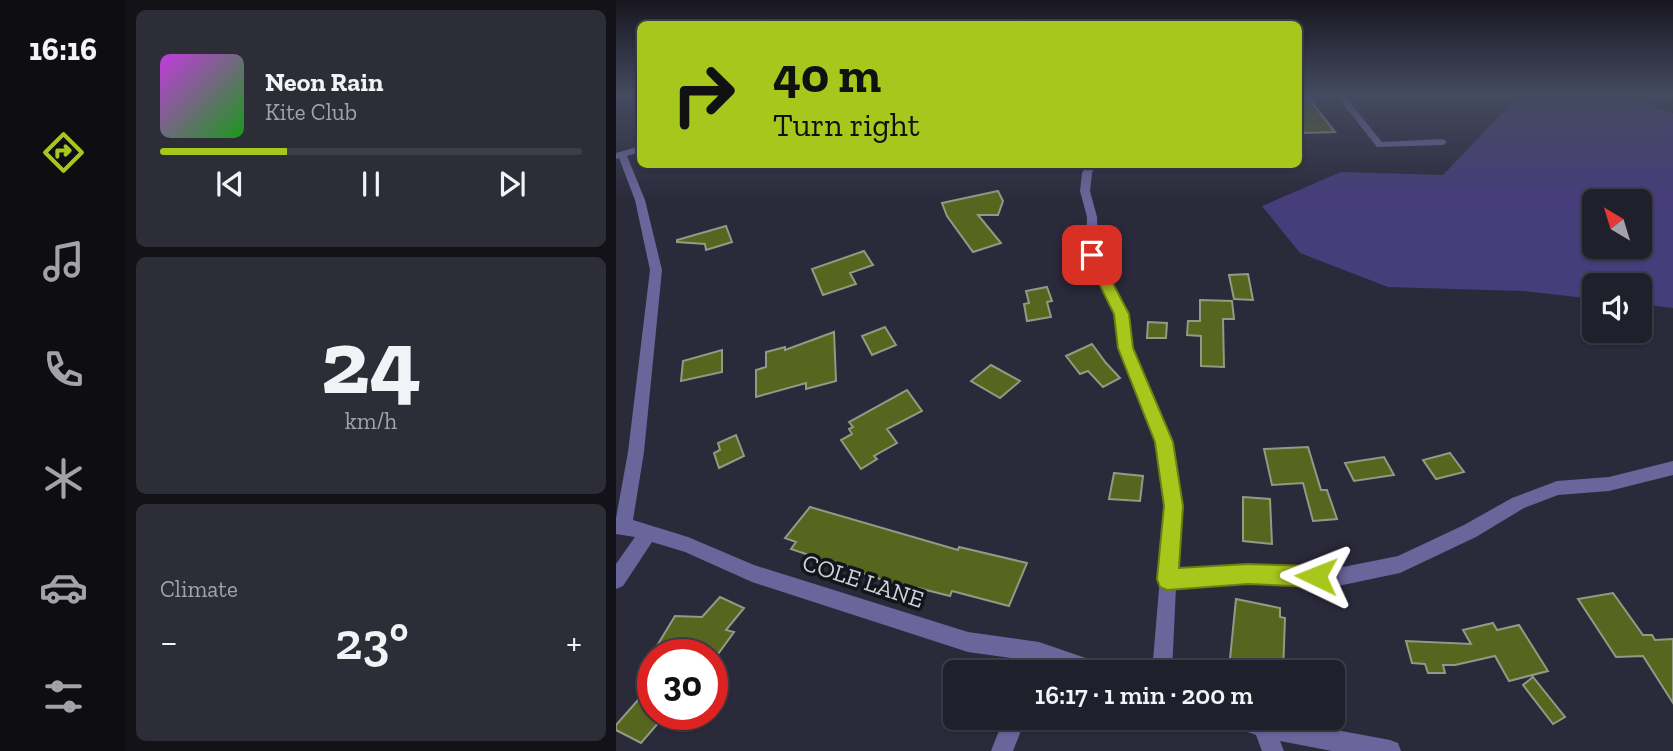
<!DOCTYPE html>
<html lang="en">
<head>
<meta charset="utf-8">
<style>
  body { margin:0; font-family:"Zilla Slab",serif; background:#2d2d38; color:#f1f3f6; height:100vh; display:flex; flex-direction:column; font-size:26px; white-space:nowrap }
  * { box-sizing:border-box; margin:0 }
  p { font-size:23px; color:#a2a3a9 }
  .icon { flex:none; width:38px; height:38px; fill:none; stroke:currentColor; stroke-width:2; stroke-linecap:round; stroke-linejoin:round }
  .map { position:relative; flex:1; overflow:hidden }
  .details { display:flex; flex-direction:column; gap:10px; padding:10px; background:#121218; width:490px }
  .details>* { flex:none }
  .hud { position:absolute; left:21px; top:21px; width:665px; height:147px; border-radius:10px; box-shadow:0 2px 5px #0004,0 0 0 2px #3d3e48; background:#a8c71c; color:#111; overflow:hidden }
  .needle { width:46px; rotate:322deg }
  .tools { position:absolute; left:966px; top:189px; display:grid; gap:14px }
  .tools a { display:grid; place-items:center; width:70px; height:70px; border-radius:10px; background:#20202c; box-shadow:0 2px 5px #0004,0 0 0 2px #3d3e48; font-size:35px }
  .speed { position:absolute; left:21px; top:639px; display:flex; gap:14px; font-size:35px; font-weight:700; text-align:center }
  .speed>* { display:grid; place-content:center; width:91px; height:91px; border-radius:50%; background:#20202c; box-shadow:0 2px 5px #0004,0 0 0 2px #3d3e48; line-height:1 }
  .speed .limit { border:10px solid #d22; background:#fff; color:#111 }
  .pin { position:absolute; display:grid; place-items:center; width:60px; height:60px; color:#fff; margin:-30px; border-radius:14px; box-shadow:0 4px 10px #0006 }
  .me { position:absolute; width:77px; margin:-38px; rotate:272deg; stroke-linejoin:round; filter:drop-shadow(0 0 5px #0008) }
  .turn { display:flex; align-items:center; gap:24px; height:147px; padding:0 21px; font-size:32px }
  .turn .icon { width:91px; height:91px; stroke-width:2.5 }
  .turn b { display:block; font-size:49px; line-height:60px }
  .big { font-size:52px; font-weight:600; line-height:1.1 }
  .details .widget { flex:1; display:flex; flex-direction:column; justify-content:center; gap:10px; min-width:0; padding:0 24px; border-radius:10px; background:#2d2d38 }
  .details .dial { align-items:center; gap:0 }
  .dial b { font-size:91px; line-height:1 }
  .song { display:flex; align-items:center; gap:21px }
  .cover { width:84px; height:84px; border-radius:10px; background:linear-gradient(135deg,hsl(290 70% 55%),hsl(120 70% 35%)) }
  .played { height:7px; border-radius:4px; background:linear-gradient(90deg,#a8c71c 30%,#3d3e48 30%) }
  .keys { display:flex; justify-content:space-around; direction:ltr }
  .heat { display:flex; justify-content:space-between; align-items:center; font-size:38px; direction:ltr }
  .trip { position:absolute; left:327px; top:660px; width:402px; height:70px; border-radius:10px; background:#20202c; box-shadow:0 2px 5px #0004,0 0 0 2px #3d3e48; font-weight:600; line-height:70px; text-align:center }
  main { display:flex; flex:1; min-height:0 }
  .tab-bar { display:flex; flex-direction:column; width:126px; justify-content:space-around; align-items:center; background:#0d0d12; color:#a2a3a9 }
  .tab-bar .icon { width:49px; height:49px }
  .tab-bar .on { color:#a8c71c }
  .tab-bar b { font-size:32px; color:#f1f3f6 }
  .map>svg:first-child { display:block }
  .green { fill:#463d7b; fill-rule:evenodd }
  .building { fill:#57661e; stroke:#939985; stroke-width:2 }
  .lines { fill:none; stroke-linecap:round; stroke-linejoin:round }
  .minor { fill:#6a659a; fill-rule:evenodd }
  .route { fill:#a8c71c; stroke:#6d8112; stroke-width:2 }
  .labels { text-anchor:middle; stroke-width:7; stroke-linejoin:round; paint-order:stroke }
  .near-street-label { font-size:24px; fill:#d1d1db; stroke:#14141b }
</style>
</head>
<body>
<main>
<nav class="tab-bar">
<b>16:16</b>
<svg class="icon on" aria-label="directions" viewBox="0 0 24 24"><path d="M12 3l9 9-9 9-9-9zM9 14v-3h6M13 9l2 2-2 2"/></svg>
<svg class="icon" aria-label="music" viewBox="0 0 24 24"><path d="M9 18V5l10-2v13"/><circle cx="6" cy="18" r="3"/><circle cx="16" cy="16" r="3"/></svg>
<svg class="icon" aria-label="phone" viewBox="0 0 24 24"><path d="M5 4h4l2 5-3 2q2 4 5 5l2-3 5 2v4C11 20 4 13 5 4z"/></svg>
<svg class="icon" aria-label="climate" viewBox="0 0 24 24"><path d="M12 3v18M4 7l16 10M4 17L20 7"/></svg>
<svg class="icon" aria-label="car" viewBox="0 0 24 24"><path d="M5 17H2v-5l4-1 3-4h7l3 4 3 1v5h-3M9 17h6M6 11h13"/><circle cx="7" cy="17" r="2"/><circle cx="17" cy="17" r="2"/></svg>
<svg class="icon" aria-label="filters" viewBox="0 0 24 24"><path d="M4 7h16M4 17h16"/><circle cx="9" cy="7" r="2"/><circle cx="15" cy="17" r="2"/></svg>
</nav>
<section class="details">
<div class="widget">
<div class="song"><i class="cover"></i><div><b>Neon Rain</b><p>Kite Club</p></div></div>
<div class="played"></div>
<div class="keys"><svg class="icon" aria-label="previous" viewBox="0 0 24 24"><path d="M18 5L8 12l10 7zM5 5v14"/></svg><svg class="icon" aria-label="pause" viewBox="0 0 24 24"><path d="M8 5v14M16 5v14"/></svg><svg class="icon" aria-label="next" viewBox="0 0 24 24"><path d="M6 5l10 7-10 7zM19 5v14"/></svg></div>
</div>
<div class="widget dial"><b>24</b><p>km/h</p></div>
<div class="widget"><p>Climate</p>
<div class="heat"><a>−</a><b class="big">23°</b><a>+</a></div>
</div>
</section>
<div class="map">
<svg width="1057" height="751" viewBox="0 0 1057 751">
  <rect width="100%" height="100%" fill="#2b2a3b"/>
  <path class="green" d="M 903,95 L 1022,95 L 1038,107 L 1057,114 L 1057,308 L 1024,304 L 1024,285 L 978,285 L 978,299 L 907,291 L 772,287 L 684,253 L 646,206 L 725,172 L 827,175 ZM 978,201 L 1024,201 L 1024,247 L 978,247 Z"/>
  <path class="building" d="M 682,95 L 690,95 L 719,132 L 689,133 L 682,123 Z
    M 382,191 L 387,201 L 382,215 L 362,215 L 385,243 L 357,252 L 331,216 L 326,203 Z
    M 110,226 L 116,242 L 90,250 L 89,244 L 61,242 L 61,240 Z
    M 248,251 L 257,265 L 234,273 L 240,284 L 207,295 L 196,269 Z
    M 632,274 L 637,300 L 618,299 L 613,275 Z
    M 431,287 L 436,301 L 431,302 L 435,317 L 411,321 L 408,304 L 413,303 L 410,291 Z
    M 584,300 L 616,301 L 618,319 L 607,319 L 608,367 L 585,366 L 585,336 L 571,335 L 572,321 L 584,321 Z
    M 532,322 L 551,323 L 550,338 L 531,338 Z
    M 269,327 L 280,345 L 256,355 L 246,336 Z
    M 218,332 L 220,381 L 190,389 L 190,383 L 140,397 L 140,370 L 150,367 L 150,352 L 169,347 L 169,350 Z
    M 476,344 L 490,363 L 504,378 L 487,387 L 472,371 L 464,374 L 450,356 Z
    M 106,350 L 106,372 L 65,381 L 67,361 Z
    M 375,365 L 404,381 L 384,398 L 355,381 Z
    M 291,390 L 306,411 L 271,429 L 281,443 L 258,456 L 261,459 L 245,469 L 225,440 L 236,434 L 233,429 L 237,427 L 233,422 Z
    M 120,435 L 128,456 L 103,468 L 98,453 L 104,450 L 102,443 Z
    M 692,447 L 705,490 L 711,490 L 721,519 L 697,521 L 687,483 L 656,485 L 648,449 Z
    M 834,453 L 848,472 L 820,479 L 807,460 Z
    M 768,457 L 778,475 L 738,481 L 729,463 Z
    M 498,473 L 527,476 L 524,501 L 493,499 Z
    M 627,497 L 654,499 L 656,544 L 627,541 Z
    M 194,507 L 342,550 L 343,547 L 411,563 L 393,606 L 336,591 L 334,596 L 302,588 L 300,591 L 175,549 L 180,542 L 169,538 Z
    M 997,593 L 1027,635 L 1036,635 L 1039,640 L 1057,639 L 1057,703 L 1027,656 L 1000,657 L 962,599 Z
    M 104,597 L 128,608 L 110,630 L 118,632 L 102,654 L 36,654 L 59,616 L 86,617 Z
    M 620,599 L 664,608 L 664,617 L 669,618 L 667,672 L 626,672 L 613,669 Z
    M 877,623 L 881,630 L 903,625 L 932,671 L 893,681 L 879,656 L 839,665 L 827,665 L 829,673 L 812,673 L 809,664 L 796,663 L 790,641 L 855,644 L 847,630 Z
    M 917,677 L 949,717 L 937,724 L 907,685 Z
    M 37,683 L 37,714 L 50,714 L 25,743 L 0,730 L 0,725 Z"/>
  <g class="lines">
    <path class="minor" d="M 720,95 L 728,95 L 766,142 L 827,139 L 831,142 L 827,145 L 761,147 Z
      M 24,146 L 24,152 L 11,156 L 29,200 L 46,270 L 28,452 L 17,520 L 72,537 L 138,565 L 352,632 L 423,642 L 490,665 L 493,672 L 452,672 L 429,664 L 426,672 L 406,672 L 410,660 L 352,652 L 136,582 L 69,552 L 36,542 L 7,586 L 0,589 L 0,564 L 19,537 L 0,534 L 0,518 L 12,452 L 34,270 L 19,200 L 3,158 L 0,159 L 0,153 Z
      M 471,164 L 480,164 L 476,173 L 474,191 L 481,217 L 482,255 L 512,314 L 516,348 L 556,442 L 566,506 L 561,569 L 632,565 L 722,568 L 782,556 L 848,525 L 896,498 L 941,481 L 993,477 L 1057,461 L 1057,475 L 993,491 L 942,495 L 908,508 L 860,537 L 784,573 L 722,586 L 632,583 L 560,587 L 556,672 L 536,672 L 550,506 L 540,442 L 502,348 L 500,314 L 470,255 L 471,217 L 464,191 L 466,173 Z
      M 388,718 L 410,718 L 397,751 L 375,751 Z
      M 611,718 L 656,718 L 774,740 L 782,743 L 785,751 L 716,751 L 664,741 L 668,751 L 646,751 L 640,735 L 614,726 Z"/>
  </g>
  <linearGradient id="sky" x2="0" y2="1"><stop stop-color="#181720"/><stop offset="0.47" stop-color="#444a60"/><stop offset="1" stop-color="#444a60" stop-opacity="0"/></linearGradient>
  <rect width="1057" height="201" fill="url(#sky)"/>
  <path class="route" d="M 476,251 L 482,255 L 513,314 L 517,348 L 557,442 L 567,506 L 563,568 L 632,564 L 700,566 L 707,569 L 710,576 L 707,584 L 700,587 L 632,584 L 551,590 L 544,587 L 541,579 L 548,506 L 539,442 L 502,348 L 498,314 L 469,255 Z"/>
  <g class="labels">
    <g class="near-street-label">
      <text transform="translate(247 581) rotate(18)" y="8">COLE LANE</text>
    </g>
  </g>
</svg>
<div class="tools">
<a><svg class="needle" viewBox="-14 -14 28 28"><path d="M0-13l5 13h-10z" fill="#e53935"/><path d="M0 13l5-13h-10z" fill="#a2a3a9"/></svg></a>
<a><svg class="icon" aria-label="sound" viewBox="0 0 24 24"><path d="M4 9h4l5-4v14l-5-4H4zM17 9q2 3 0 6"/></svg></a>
</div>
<div class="speed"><div class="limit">30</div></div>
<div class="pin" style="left:476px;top:255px;background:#d93025"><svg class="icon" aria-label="arrive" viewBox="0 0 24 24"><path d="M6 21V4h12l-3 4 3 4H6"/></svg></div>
<svg class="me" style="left:700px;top:576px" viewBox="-20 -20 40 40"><path d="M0-17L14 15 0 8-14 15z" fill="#a8c71c" stroke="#fff" stroke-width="4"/></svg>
<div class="trip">16:17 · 1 min · 200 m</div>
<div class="hud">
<div class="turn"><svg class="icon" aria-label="right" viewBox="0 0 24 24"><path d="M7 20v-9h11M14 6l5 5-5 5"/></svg><div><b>40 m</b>Turn right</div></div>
</div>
</div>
</main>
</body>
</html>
